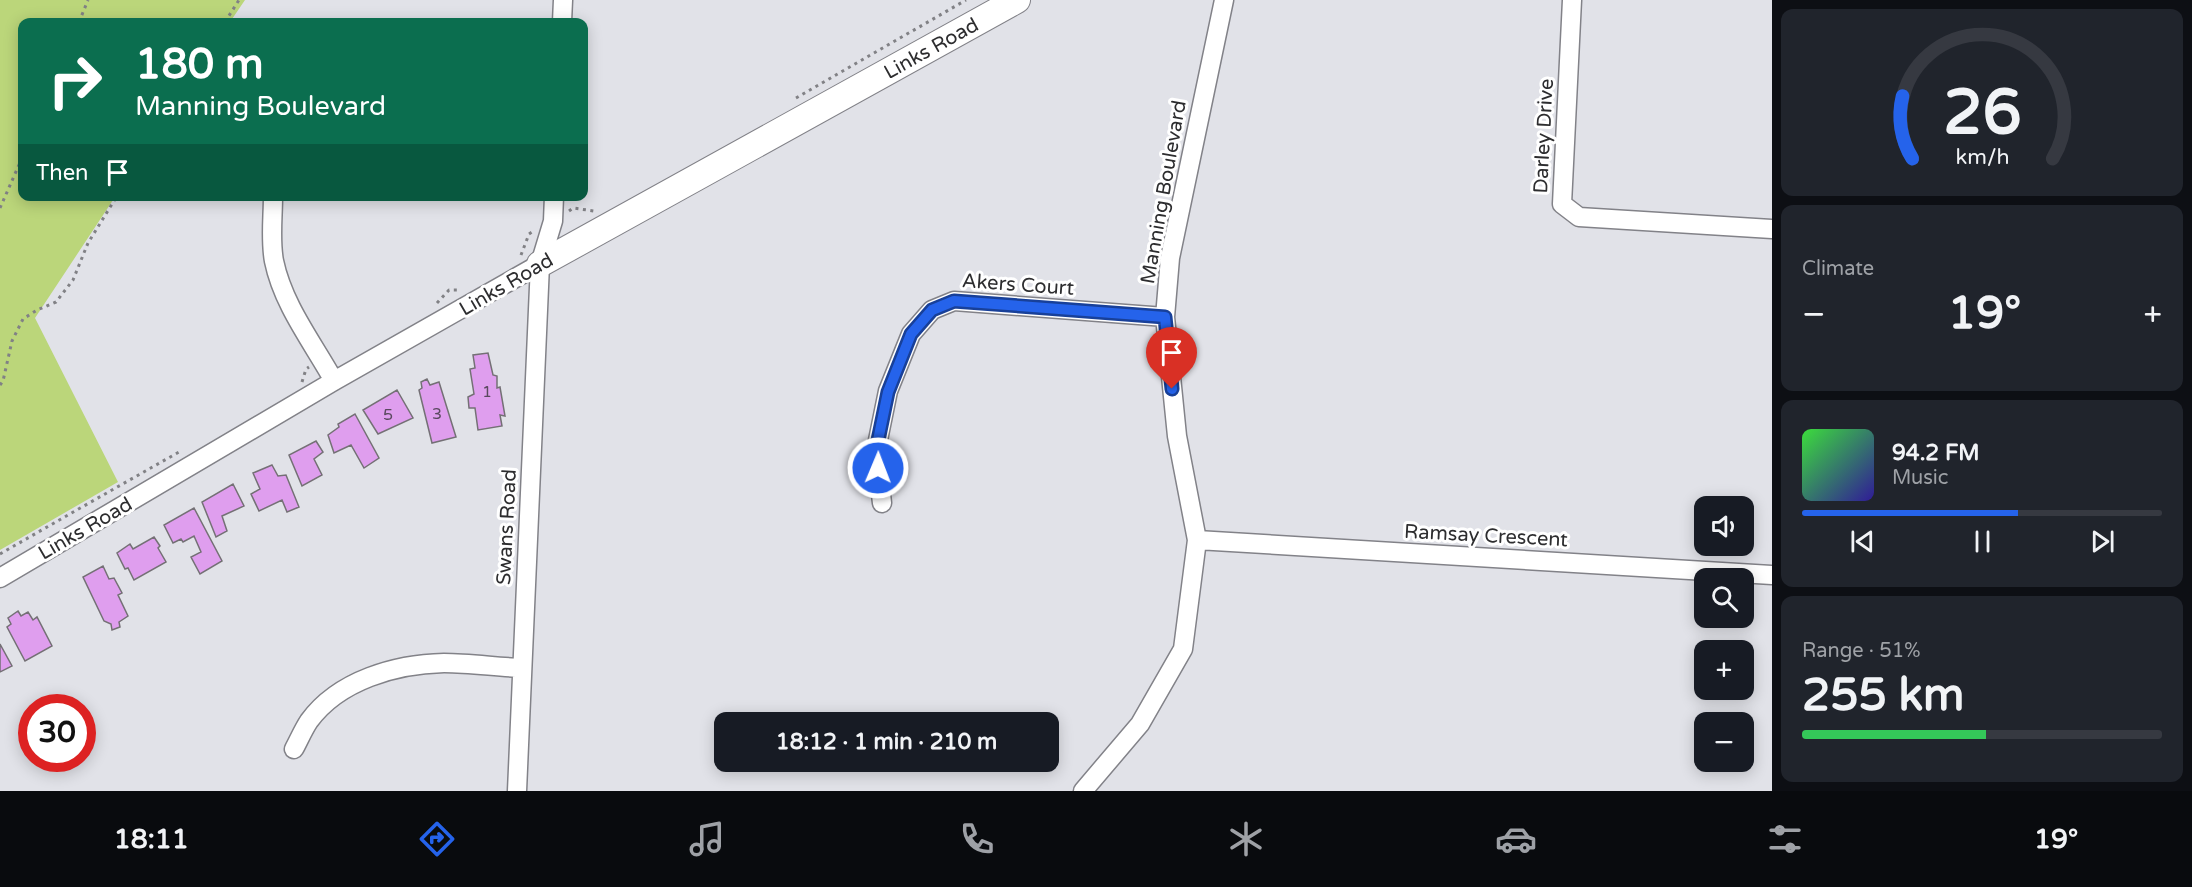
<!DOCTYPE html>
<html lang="en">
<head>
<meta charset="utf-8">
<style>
  body { margin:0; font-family:"Varela Round",sans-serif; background:#20242c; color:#f1f3f6; height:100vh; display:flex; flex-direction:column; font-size:22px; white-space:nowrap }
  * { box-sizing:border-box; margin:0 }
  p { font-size:20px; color:#9ea1a6 }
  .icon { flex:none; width:33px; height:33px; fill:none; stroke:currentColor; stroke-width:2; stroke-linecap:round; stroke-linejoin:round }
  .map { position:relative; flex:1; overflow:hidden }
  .drawer { display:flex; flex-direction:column; gap:9px; padding:9px; background:#0d0f14; width:420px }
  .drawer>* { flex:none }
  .guide { position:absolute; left:18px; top:18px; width:570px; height:183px; border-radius:12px; box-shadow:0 3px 15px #0003; background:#0b6e4f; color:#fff; overflow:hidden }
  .tools { position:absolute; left:1694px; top:496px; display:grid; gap:12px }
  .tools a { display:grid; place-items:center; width:60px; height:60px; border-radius:12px; background:#171b24; box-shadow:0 3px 15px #0003; font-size:30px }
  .speed { position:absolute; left:18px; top:694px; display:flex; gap:12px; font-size:30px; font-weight:700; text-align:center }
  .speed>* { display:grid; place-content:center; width:78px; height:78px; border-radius:50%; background:#171b24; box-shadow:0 3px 15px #0003; line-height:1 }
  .speed .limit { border:9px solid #d22; background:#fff; color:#111 }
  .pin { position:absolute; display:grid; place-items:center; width:51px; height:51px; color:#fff; margin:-62px -26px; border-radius:50% 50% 50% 0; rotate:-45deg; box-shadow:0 0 6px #0007 }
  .pin .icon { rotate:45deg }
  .me { position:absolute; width:66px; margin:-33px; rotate:1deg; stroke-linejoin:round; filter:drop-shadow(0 0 4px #0008) }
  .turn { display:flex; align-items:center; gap:21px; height:126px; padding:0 18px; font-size:27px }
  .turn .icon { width:78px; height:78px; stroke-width:2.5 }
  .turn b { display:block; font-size:42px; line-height:51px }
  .then { display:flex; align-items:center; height:57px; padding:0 18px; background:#0003; gap:12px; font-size:22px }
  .big { font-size:45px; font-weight:700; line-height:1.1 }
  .drawer .card { flex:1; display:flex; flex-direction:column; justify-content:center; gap:9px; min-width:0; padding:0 21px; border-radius:12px; background:#20242c }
  .drawer .dial { align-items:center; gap:0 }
  .dial svg { height:156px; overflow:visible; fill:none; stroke:#363941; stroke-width:7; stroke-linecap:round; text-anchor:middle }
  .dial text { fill:#f1f3f6; stroke:none }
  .song { display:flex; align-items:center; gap:18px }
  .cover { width:72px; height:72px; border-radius:9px; background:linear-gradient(135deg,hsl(120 70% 55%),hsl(250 70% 35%)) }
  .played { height:6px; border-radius:3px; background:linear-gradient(90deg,#2563eb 60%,#363941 60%) }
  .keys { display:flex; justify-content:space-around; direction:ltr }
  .heat { display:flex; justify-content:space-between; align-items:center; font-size:33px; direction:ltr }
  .charge { height:9px; border-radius:4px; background:linear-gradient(90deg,#34c759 51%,#363941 0) }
  .trip { position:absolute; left:714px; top:712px; width:345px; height:60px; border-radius:12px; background:#171b24; box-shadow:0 3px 15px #0003; font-weight:700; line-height:60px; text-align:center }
  .tabs { display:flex; height:96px; justify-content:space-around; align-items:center; background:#090b0e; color:#9ea1a6 }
  .tabs .icon { width:42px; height:42px }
  .tabs .active { color:#2563eb }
  .tabs b { font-size:27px; color:#f1f3f6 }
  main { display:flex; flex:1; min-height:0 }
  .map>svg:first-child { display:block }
  .green { fill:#bbd67a }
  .building { fill:#df9eee; stroke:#747075; stroke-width:1.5 }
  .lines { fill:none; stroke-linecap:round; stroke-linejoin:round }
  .street-casing { stroke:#828288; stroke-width:21 }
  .secondary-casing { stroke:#828288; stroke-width:28 }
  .path { stroke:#818185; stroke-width:3; stroke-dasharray:3 4.5; stroke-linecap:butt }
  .street { stroke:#fff; stroke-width:18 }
  .secondary { stroke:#fff; stroke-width:26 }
  .route-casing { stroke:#184099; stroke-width:15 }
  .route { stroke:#2563eb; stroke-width:10 }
  .labels { text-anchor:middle; stroke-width:6; stroke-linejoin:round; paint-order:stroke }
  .number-label { font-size:16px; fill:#5a495f }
  .street-label { font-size:20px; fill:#2d2d2f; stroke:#fff }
</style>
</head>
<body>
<main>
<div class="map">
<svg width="1772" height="791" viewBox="0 0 1772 791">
  <rect width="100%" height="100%" fill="#e1e2e8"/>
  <path class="green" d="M 0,0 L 245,0 L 230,22 L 22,22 L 22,196 L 115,197 L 35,318 L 118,482 L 0,550 Z"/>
  <path class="building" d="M 488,353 L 493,375 L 497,376 L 497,388 L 500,387 L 505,416 L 500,415 L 502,426 L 478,430 L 475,408 L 469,408 L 468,397 L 474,394 L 470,369 L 475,368 L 473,355 Z
    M 427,379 L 430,385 L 439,382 L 456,437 L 432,443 L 419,390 L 422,388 L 421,382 Z
    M 397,390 L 413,418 L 378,434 L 363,410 Z
    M 355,414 L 379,458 L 364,468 L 351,445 L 334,453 L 328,435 L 339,427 L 338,424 Z
    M 316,441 L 323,452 L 314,459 L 322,475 L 302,486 L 289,455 Z
    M 272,465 L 278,476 L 286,475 L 299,507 L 287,512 L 282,500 L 259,511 L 251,494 L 260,489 L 253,473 Z
    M 233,484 L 244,506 L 222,516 L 227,531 L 216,537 L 202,502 Z
    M 194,508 L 222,561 L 200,574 L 191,557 L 201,552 L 194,536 L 183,542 L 181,539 L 173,543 L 164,525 Z
    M 154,537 L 160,546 L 158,548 L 166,562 L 134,580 L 128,568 L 125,569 L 117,553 L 130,544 L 133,549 Z
    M 103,566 L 109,579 L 114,578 L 122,593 L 118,595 L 128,616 L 119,622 L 120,627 L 112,630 L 111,624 L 104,621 L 83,577 Z
    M 18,611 L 21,616 L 28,612 L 33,620 L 37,617 L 52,646 L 25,661 L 7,627 L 11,624 L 8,618 Z
    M 0,644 L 12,666 L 0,672 Z"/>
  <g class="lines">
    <g class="street-casing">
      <path id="street" d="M 1572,0 L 1562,204 L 1579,217 L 1772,229
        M 562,22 L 563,0
        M 273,196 C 273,218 270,240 274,261 C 283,305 313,343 334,381
        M 882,503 L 876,450 L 888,391 L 911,334 L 932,310 L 954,301 L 1165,317
        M 1197,540 L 1772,575
        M 0,578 L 334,381 L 540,264
        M 294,749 C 299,740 303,730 309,721 C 339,680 396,664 444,663 C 470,663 496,667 522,668
        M 517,791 L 540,264 L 553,221 L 554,196
        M 1083,791 L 1140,724 L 1183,649 L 1197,540 L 1177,436 L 1165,317 L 1170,258 L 1224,0"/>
    </g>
    <g class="secondary-casing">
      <path id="secondary" d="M 540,264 L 1017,0"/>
    </g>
    <path class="path" d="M 79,22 L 88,0
      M 225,22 L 239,0
      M 796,98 L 966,0
      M 0,208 L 22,158
      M 569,211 L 573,208 L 594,211
      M 521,255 L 529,234 L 532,232
      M 437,303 L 449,290 L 461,290
      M 302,382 L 306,369 L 309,367
      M 0,385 L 3,381 L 12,341 L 23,319 L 37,310 L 56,302 L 73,280 L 88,243 L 117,196
      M 0,554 C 59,520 119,486 179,452"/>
    <use href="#street" class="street"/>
    <use href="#secondary" class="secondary"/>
  </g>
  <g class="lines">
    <g class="route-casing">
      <path id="route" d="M 878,468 L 876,450 L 888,392 L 911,334 L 932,310 L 954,301 L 1165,317 L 1172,389"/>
    </g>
    <use href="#route" class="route"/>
  </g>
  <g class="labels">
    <g class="number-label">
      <text x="487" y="397">1</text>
      <text x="437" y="419">3</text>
      <text x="388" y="420">5</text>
    </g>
    <g class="street-label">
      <text transform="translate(931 48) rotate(-29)" y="7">Links Road</text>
      <text transform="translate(1543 136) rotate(-87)" y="7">Darley Drive</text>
      <text transform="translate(1163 192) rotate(-80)" y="7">Manning Boulevard</text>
      <text transform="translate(506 284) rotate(-30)" y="7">Links Road</text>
      <text transform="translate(1018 284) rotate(4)" y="7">Akers Court</text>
      <text transform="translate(506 527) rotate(-87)" y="7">Swans Road</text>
      <text transform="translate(85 528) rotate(-30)" y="7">Links Road</text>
      <text transform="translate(1486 535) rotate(3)" y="7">Ramsay Crescent</text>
    </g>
  </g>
</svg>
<div class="tools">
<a><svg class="icon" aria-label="sound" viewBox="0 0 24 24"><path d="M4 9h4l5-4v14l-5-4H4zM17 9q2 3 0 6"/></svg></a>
<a><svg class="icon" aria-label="search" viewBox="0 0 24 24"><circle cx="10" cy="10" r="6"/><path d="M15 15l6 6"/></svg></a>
<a>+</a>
<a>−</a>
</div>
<div class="speed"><div class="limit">30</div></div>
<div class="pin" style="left:1172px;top:389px;background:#d93025"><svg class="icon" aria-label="arrive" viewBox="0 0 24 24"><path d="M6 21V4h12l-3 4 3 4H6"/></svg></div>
<svg class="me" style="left:878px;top:468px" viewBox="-20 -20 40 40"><circle r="17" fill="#2563eb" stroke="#fff" stroke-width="3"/><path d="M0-11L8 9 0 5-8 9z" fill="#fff"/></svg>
<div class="trip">18:12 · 1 min · 210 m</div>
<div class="guide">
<div class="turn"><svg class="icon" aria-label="right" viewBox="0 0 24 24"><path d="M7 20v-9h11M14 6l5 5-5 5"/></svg><div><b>180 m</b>Manning Boulevard</div></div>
<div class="then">Then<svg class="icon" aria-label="arrive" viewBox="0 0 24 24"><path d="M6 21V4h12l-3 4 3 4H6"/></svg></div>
</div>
</div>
<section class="drawer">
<div class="card dial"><svg viewBox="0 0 100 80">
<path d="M14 69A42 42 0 1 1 86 69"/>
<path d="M14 69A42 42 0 0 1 9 37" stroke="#2563eb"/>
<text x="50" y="56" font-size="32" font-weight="700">26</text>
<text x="50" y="72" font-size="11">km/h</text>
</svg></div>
<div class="card"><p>Climate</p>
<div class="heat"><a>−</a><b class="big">19°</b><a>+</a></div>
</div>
<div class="card">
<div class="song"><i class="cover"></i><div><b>94.2 FM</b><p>Music</p></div></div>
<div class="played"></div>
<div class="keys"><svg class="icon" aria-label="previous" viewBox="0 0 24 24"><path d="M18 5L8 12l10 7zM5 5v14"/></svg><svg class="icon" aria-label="pause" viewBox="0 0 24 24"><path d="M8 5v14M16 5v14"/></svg><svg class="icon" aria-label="next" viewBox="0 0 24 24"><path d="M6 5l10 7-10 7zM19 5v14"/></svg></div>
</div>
<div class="card"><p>Range · 51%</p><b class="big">255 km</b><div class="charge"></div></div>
</section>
</main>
<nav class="tabs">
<b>18:11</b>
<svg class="icon active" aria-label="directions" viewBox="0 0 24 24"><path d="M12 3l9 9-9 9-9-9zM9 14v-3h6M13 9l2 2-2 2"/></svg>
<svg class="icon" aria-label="music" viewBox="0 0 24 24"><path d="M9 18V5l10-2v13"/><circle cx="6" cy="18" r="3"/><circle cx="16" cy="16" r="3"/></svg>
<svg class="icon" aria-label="phone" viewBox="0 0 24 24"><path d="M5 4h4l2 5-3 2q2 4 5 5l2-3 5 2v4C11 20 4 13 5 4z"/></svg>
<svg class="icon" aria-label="climate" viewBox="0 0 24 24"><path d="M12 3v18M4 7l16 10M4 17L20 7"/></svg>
<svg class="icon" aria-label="car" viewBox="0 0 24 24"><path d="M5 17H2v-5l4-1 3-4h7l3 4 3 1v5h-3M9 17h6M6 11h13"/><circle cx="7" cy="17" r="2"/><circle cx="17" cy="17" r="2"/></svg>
<svg class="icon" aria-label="filters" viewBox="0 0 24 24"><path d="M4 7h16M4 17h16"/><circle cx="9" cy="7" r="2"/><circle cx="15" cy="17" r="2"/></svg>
<b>19°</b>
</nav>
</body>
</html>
